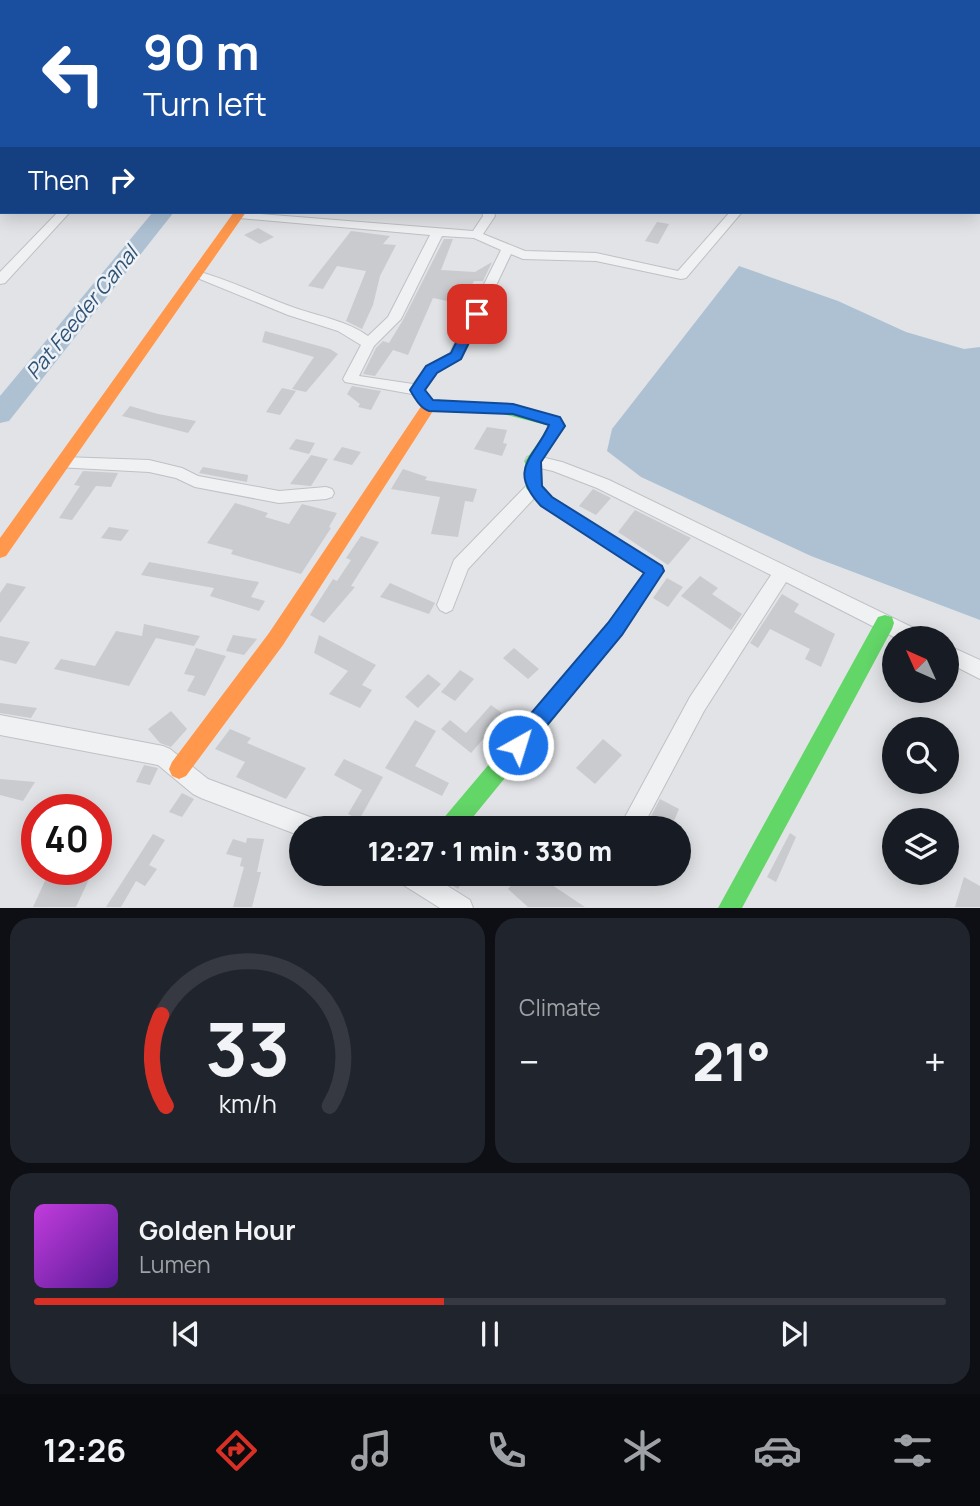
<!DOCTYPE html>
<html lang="en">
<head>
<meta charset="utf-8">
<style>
  body { margin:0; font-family:Manrope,sans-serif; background:#20242c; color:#f1f3f6; height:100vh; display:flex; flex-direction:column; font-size:26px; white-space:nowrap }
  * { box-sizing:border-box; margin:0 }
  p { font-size:23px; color:#9ea1a6 }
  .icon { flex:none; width:38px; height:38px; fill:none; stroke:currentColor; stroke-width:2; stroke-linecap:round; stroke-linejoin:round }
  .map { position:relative; height:908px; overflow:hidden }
  .drawer { display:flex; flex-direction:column; gap:10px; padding:10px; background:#0d0f14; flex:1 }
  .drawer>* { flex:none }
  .top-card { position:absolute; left:0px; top:0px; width:980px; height:214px; box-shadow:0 4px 18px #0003; background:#1a4fa0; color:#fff; overflow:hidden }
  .needle { width:46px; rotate:315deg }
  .controls { position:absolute; left:882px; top:626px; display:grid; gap:14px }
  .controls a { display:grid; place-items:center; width:77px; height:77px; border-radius:50%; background:#171b24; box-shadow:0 4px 18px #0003; font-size:35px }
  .speed { position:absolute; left:21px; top:794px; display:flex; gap:14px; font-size:35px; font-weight:700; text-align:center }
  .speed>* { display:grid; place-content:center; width:91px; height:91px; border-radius:50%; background:#171b24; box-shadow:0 4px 18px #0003; line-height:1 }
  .speed .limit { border:10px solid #d22; background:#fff; color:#111 }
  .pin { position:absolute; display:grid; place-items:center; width:60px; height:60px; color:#fff; margin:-30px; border-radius:14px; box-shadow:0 4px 10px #0006 }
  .me { position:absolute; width:77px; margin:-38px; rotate:39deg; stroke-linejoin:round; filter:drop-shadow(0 0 5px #0008) }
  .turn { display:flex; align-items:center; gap:24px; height:147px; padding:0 28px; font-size:32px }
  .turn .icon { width:91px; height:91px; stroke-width:2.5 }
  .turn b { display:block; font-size:49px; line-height:60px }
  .then { display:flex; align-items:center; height:66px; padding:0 28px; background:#0003; gap:14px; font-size:26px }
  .big { font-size:52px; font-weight:800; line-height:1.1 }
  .drawer .tile { flex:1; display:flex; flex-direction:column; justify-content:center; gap:10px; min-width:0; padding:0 24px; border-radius:21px; background:#20242c }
  .drawer .dial { align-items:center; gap:0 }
  .dial svg { height:182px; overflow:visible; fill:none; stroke:#363941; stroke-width:7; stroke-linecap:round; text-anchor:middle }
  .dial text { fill:#f1f3f6; stroke:none }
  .song { display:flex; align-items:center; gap:21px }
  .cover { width:84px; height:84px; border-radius:10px; background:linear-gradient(135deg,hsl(290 70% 55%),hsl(270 70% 35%)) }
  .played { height:7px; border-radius:4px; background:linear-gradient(90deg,#d93025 45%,#363941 45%) }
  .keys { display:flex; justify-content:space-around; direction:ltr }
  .heat { display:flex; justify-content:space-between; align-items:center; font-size:38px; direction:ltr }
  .drawer .tiles { flex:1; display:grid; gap:10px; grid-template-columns:1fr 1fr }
  .tile:last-child { grid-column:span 2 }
  .trip { position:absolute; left:289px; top:816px; width:402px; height:70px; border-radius:35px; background:#171b24; box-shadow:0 4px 18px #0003; font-weight:800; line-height:70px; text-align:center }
  .tabs { display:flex; height:112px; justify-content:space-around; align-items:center; background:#090b0e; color:#9ea1a6 }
  .tabs .icon { width:49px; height:49px }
  .tabs .selected { color:#d93025 }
  .tabs b { font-size:32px; color:#f1f3f6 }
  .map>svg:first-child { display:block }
  .water { fill:#adc1d3 }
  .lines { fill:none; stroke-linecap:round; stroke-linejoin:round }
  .canal { fill:#adc1d3; fill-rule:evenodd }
  .river { fill:#adc1d3; fill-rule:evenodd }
  .building { fill:#c9cbce }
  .street-casing { stroke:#bfc1c4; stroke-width:2 }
  .street { fill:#f0f1f3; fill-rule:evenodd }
  .fast { fill:#63d668; fill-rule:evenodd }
  .slow { fill:#ff974d; fill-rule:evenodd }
  .jam { fill:#b3261e; fill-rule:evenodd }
  .route { fill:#1a73e8; stroke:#114b97; stroke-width:2 }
  .labels { text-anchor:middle; stroke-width:5; stroke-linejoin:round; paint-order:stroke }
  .water-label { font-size:21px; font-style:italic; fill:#2f5376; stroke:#eef2f6 }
</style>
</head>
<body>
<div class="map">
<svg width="980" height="908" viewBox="0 0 980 908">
  <rect width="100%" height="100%" fill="#e1e3e6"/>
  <path class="water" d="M 739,266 L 838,301 L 906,332 L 964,349 L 980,347 L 980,620 L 811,556 L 641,477 L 607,451 L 612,429 Z"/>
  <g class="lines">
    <path class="canal" d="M 751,0 L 770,0 L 772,2 L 752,2 Z
      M 978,33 L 980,33 L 980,39 L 978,39 Z"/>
    <path class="river" d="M 328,0 L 342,0 L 327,2 Z
      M 153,212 L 174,212 L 9,421 L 0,423 L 0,396 Z"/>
  </g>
  <path class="building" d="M 657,222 L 669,224 L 658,244 L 645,241 Z
    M 258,228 L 274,237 L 260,244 L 244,235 Z
    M 351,231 L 390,236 L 383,244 L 396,245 L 380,276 L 373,305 L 362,329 L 346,321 L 366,271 L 337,266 L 323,289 L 308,286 Z
    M 444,239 L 453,239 L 441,270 L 475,272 L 492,262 L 483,281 L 474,281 L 461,304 L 433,298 L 408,355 L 393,350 L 375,376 L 363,374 L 376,348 L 383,341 L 389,343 L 403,320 Z
    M 265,331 L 330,349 L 338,354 L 306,392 L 292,389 L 314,357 L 262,342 Z
    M 352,386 L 381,391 L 371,410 L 358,407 L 360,404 L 347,394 Z
    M 282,388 L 296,391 L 280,415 L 266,412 Z
    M 130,406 L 158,414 L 196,421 L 188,433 L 122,416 Z
    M 487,427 L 507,430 L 503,443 L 507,444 L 502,456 L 474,449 Z
    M 296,439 L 315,443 L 309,454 L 289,449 Z
    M 342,447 L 361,452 L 352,465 L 333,460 Z
    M 311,455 L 328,459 L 311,486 L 290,484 Z
    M 203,467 L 248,475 L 247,482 L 199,473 Z
    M 403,469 L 427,477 L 425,480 L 477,489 L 473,502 L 465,501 L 458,537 L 431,534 L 440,497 L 391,489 Z
    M 83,471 L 118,473 L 111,487 L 96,486 L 72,520 L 59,518 L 80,486 L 74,485 Z
    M 593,489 L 611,498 L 596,515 L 579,506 Z
    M 235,503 L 268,513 L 265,517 L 289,524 L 302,504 L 337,513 L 329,527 L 331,528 L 301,574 L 231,554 L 233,550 L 207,543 Z
    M 635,510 L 691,538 L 668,565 L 618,532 Z
    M 109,527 L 129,530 L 121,541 L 101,538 Z
    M 361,536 L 379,542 L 351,586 L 355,587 L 324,623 L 310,615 L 333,579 L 337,581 L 351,560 L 346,558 Z
    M 149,562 L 259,582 L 251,597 L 265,601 L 259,611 L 210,596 L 214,588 L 141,575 Z
    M 700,576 L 718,588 L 712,594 L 742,614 L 731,630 L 681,596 Z
    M 667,578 L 683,587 L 668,607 L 653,598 Z
    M 7,583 L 26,587 L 0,623 L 0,593 Z
    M 390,583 L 435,603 L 429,614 L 380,597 Z
    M 782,594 L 799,604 L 794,612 L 835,634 L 821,667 L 805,659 L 810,649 L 770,629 L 758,648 L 750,643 Z
    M 144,624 L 200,636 L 194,646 L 156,638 L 129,686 L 54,669 L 61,659 L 95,666 L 116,631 L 142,636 Z
    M 233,635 L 257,639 L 244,655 L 226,651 Z
    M 319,635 L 376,665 L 362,685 L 372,690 L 360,708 L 329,694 L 348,671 L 314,653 Z
    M 0,636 L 30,642 L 16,664 L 0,660 Z
    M 196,648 L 226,656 L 205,696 L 187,691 L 195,676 L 184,674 Z
    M 514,648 L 539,669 L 528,679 L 503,658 Z
    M 460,670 L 474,679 L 455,701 L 441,692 Z
    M 428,674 L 441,684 L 418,708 L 405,697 Z
    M 0,703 L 37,708 L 31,718 L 0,713 Z
    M 491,705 L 510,719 L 499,732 L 493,728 L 471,753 L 441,729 L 450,720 L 466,733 Z
    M 171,711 L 187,729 L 171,747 L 160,743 L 148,729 Z
    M 415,720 L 436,731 L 415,766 L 449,783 L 442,796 L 385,768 Z
    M 230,729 L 251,738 L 247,743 L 306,768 L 286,799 L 236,777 L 245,762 L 215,749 Z
    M 603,739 L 622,755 L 595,784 L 576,768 Z
    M 344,759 L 383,777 L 359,820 L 348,814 L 362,790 L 334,775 Z
    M 144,765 L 158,768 L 150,785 L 136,782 Z
    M 0,779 L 35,782 L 23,801 L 0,795 Z
    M 182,793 L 194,799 L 182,817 L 169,812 Z
    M 660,799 L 679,809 L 671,828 L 655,828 L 647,824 Z
    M 790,833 L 796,837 L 776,882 L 767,877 Z
    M 153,834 L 165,840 L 149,865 L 157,869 L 145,886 L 136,881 L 121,907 L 106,907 Z
    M 247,838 L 264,839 L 257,872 L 261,872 L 252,907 L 233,907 L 244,867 L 240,866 L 242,858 L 226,854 L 233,839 L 246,843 Z
    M 50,870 L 90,877 L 76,907 L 33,907 Z
    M 432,873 L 468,873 L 458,889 Z
    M 521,873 L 534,873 L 585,907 L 528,907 L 508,889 Z
    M 964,877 L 980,886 L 980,907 L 955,907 Z"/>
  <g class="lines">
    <g class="street-casing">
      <path id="street" d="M 258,0 L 267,0 L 257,2 Z
        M 713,0 L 727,0 L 729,2 L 714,2 Z
        M 770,0 L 784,0 L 786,2 L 771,2 Z
        M 978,40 L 980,40 L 980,46 L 978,46 Z
        M 0,60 L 2,60 L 2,66 L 0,66 Z
        M 978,72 L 980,72 L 980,78 L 978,78 Z
        M 0,115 L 2,115 L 2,121 L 0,121 Z
        M 0,157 L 2,157 L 2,163 L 0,163 Z
        M 58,212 L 70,212 L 5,283 L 0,284 L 0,272 Z
        M 235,212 L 473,231 L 483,216 L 482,212 L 494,212 L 495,216 L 483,234 L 525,251 L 596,253 L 678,271 L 730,212 L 742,212 L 686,278 L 681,279 L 596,261 L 523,259 L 511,254 L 461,359 L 437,372 L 425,390 L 436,406 L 429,411 L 424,410 L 412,394 L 345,382 L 343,379 L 361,345 L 338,331 L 288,315 L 190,275 L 196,271 C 231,280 263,297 298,309 C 322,317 347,321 368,336 L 388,317 L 430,235 L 239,218 L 235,216 ZM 442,236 L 474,238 L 501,250 L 450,353 L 427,366 L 413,384 L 359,376 L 374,346 L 401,319 Z
        M 533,455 L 562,462 L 609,480 L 924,633 L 926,639 L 898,639 L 786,582 L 704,711 L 642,828 L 619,828 L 690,697 L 771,575 L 597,488 L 553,471 L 527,465 L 525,461 L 527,457 Z
        M 63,457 L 149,460 L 182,468 L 198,476 L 279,491 L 326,487 L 332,489 L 334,493 L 332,497 L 326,499 L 279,503 L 195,487 L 176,478 L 149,472 L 57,467 L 55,463 Z
        M 534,482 L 540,484 L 542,488 L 540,492 L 468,569 L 452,610 L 446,613 L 440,610 L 437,605 L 454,560 L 528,484 Z
        M 947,645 L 980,660 L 980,679 L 947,662 Z
        M 0,715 L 163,746 L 170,749 L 208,779 L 318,820 L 321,828 L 301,828 L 301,836 L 201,798 L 193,794 L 158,765 L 0,735 Z
        M 394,873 L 427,873 L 470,900 L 473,908 L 440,908 L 397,881 Z"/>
    </g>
    <use href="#street" class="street"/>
    <path class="fast" d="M 504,404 L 560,417 L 566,426 L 541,462 L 542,486 L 553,497 L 661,566 L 664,571 L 622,635 L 464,828 L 439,828 L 442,820 L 608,623 L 644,573 L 541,505 L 526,488 L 525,461 L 550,426 L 499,413 L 496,409 Z
      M 885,615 L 892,617 L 894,623 L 892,629 L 742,908 L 718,908 L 878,617 Z"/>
    <path class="slow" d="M 234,212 L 246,212 L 6,556 L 0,558 L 0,538 Z
      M 429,401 L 504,404 L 512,409 L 504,414 L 433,411 L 283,645 L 186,776 L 179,779 L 172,776 L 169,769 L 172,762 L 269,633 L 424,402 Z"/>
    <path class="jam" d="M 386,0 L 394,0 L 385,2 Z"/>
  </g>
  <path class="route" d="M 477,309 L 483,314 L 461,359 L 437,373 L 425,390 L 433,400 L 513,404 L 560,417 L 565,426 L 541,462 L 542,486 L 552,497 L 662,566 L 664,571 L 622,635 L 525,752 L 518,755 L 510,752 L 507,745 L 510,738 L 608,623 L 644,573 L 541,506 C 506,468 535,458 549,425 L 513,414 L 429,411 C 420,408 415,398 410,390 L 426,366 L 451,353 L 470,314 Z"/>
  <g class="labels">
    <g class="water-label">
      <text transform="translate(82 313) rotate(-51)" y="7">Pat Feeder Canal</text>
    </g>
  </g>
</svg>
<div class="controls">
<a><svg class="needle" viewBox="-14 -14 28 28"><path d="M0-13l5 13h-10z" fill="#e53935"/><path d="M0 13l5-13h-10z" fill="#9ea1a6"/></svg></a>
<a><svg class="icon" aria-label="search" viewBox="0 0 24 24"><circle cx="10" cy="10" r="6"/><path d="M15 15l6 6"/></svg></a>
<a><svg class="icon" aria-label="layers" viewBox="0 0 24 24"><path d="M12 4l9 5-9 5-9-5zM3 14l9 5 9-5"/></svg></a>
</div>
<div class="speed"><div class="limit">40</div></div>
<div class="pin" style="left:477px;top:314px;background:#d93025"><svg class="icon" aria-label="arrive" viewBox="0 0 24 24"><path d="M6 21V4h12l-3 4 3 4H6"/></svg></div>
<svg class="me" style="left:518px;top:745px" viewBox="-20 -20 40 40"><circle r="17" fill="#1a73e8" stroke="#fff" stroke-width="3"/><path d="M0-11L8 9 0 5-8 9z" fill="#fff"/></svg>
<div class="trip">12:27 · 1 min · 330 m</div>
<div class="top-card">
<div class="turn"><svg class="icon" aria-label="left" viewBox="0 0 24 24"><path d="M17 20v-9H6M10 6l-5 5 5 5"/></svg><div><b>90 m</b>Turn left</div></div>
<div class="then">Then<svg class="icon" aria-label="right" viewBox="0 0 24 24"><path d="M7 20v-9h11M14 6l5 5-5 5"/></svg></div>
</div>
</div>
<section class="drawer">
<div class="tiles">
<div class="tile dial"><svg viewBox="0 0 100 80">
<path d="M14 69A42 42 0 1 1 86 69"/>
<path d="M14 69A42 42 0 0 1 12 29" stroke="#d93025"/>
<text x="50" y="56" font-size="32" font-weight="700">33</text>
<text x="50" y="72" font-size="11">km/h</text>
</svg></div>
<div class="tile"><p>Climate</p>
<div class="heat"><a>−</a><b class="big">21°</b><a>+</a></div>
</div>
<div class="tile">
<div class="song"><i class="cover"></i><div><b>Golden Hour</b><p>Lumen</p></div></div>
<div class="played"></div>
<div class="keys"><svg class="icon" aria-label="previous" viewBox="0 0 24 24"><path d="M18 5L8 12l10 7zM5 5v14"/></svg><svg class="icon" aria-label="pause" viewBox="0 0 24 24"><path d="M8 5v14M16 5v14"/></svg><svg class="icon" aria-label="next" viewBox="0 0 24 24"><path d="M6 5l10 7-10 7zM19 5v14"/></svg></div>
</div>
</div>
</section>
<nav class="tabs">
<b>12:26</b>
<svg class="icon selected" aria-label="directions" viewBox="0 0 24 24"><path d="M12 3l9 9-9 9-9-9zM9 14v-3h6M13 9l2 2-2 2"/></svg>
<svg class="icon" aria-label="music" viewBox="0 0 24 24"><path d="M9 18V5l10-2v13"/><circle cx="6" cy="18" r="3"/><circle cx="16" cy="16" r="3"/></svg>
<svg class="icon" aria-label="phone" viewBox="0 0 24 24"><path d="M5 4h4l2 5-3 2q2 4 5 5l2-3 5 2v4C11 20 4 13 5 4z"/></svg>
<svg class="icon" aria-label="climate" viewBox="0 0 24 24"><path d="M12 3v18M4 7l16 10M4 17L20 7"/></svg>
<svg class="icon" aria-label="car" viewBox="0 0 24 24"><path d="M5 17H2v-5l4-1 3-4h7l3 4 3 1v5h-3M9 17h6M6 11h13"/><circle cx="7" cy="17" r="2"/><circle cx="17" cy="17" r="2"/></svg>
<svg class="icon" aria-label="filters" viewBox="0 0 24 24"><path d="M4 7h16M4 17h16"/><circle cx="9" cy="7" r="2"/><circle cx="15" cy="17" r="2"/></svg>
</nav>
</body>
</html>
